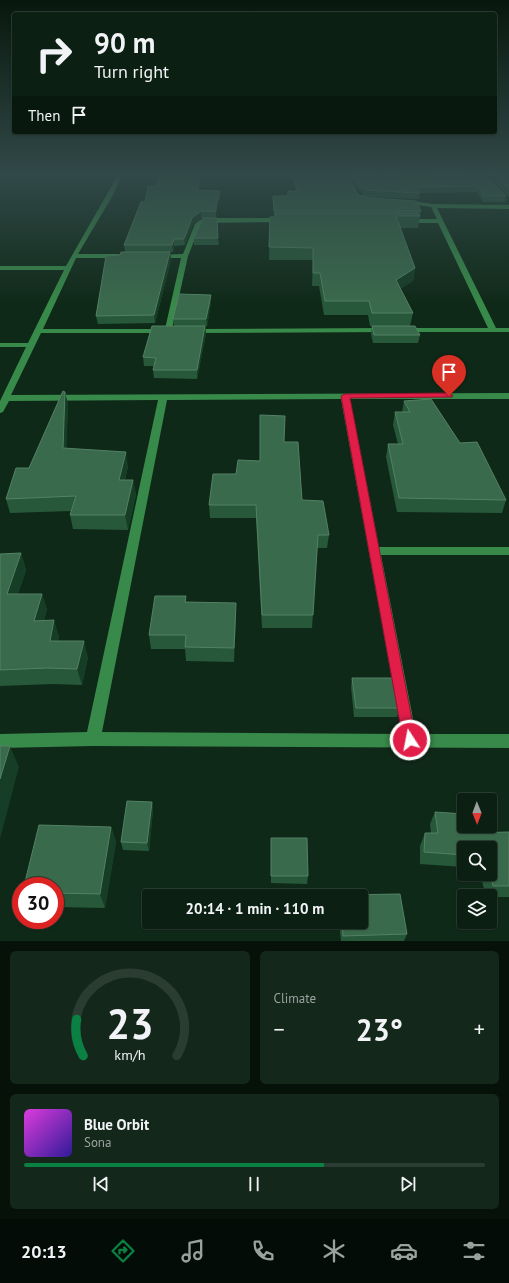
<!DOCTYPE html>
<html lang="en">
<head>
<meta charset="utf-8">
<style>
  body { margin:0; font-family:"PT Sans",sans-serif; background:#14271b; color:#f1f3f6; height:100vh; display:flex; flex-direction:column; font-size:15px; white-space:nowrap }
  * { box-sizing:border-box; margin:0 }
  p { font-size:13px; color:#9aa29f }
  .icon { flex:none; width:22px; height:22px; fill:none; stroke:currentColor; stroke-width:2; stroke-linecap:round; stroke-linejoin:round }
  .map { position:relative; height:941px; overflow:hidden }
  .drawer { display:flex; flex-direction:column; gap:10px; padding:10px; background:#06110a; flex:1 }
  .drawer>* { flex:none }
  .guide { position:absolute; left:12px; top:12px; width:485px; height:122px; border-radius:4px; box-shadow:0 1px 3px #0004,0 0 0 1px #2b3d32; background:#0b1f12; color:#f1f3f6; overflow:hidden }
  .needle { width:26px; rotate:179deg }
  .fabs { position:absolute; left:457px; top:793px; display:grid; gap:8px }
  .fabs a { display:grid; place-items:center; width:40px; height:40px; border-radius:4px; background:#0b1f12; box-shadow:0 1px 3px #0004,0 0 0 1px #2b3d32; font-size:20px }
  .speed { position:absolute; left:12px; top:877px; display:flex; gap:8px; font-size:20px; font-weight:700; text-align:center }
  .speed>* { display:grid; place-content:center; width:52px; height:52px; border-radius:50%; background:#0b1f12; box-shadow:0 1px 3px #0004,0 0 0 1px #2b3d32; line-height:1 }
  .speed .limit { border:6px solid #d22; background:#fff; color:#111 }
  .pin { position:absolute; display:grid; place-items:center; width:34px; height:34px; color:#fff; margin:-41px -17px; border-radius:50% 50% 50% 0; rotate:-45deg; box-shadow:0 0 4px #0007 }
  .pin .icon { rotate:45deg }
  .me { position:absolute; width:44px; margin:-22px; rotate:349deg; stroke-linejoin:round; filter:drop-shadow(0 0 3px #0008) }
  .turn { display:flex; align-items:center; gap:14px; height:84px; padding:0 16px; font-size:18px }
  .turn .icon { width:52px; height:52px; stroke-width:2.5 }
  .turn b { display:block; font-size:28px; line-height:34px }
  .then { display:flex; align-items:center; height:38px; padding:0 16px; background:#0003; gap:8px; font-size:15px }
  .big { font-size:30px; font-weight:600; line-height:1.1 }
  .drawer .widget { flex:1; display:flex; flex-direction:column; justify-content:center; gap:6px; min-width:0; padding:0 14px; border-radius:6px; background:#14271b }
  .drawer .dial { align-items:center; gap:0 }
  .dial svg { height:104px; overflow:visible; fill:none; stroke:#2b3d32; stroke-width:7; stroke-linecap:round; text-anchor:middle }
  .dial text { fill:#f1f3f6; stroke:none }
  .song { display:flex; align-items:center; gap:12px }
  .cover { width:48px; height:48px; border-radius:6px; background:linear-gradient(135deg,hsl(300 70% 55%),hsl(250 70% 35%)) }
  .played { height:4px; border-radius:2px; background:linear-gradient(90deg,#0b8043 65%,#2b3d32 65%) }
  .keys { display:flex; justify-content:space-around; direction:ltr }
  .heat { display:flex; justify-content:space-between; align-items:center; font-size:22px; direction:ltr }
  .drawer .tiles { flex:1; display:grid; gap:10px; grid-template-columns:1fr 1fr }
  .widget:last-child { grid-column:span 2 }
  .trip { position:absolute; left:142px; top:889px; width:226px; height:40px; border-radius:4px; background:#0b1f12; box-shadow:0 1px 3px #0004,0 0 0 1px #2b3d32; font-weight:600; line-height:40px; text-align:center }
  .dock { display:flex; height:64px; justify-content:space-around; align-items:center; background:#040c07; color:#9aa29f }
  .dock .icon { width:28px; height:28px }
  .dock .active { color:#0b8043 }
  .dock b { font-size:18px; color:#f1f3f6 }
  .map>svg:first-child { display:block }
  .lines { fill:none; stroke-linecap:round; stroke-linejoin:round }
  .minor { fill:#388a4a; fill-rule:evenodd }
  .wall { fill:#27583a; fill-rule:evenodd }
  .shaded-wall { fill:#163d25 }
  .building { fill:#3a6a4c; stroke:#538164 }
  .route { fill:#e11d48; stroke:#92132f }
</style>
</head>
<body>
<div class="map">
<svg width="509" height="941" viewBox="0 0 509 941">
  <rect width="100%" height="100%" fill="#0f2918"/>
  <g class="lines">
    <path class="minor" d="M 119,173 L 123,173 L 113,195 L 78,254 L 119,254 L 122,256 L 119,258 L 76,258 L 43,329 L 165,329 L 181,258 L 157,258 L 155,257 L 155,255 L 183,254 L 195,224 L 200,220 L 211,218 L 282,218 L 285,220 L 282,222 L 204,223 L 200,226 L 188,256 L 171,333 L 41,333 L 11,395 L 509,393 L 509,399 L 350,399 L 379,547 L 509,547 L 509,555 L 381,555 L 416,734 L 509,734 L 509,748 L 93,746 L 0,748 L 0,734 L 87,732 L 158,400 L 9,401 L 3,412 L 0,413 L 0,401 L 26,347 L 0,347 L 0,343 L 28,343 L 64,270 L 0,270 L 0,266 L 66,266 ZM 341,399 L 402,734 L 102,732 L 167,400 Z
      M 356,176 L 368,177 L 350,181 L 357,190 L 354,192 L 345,180 Z
      M 405,200 L 433,204 L 509,205 L 509,209 L 437,208 L 496,328 L 509,328 L 509,332 L 402,332 L 401,330 L 405,328 L 488,328 L 438,223 L 406,223 L 403,221 L 406,219 L 437,219 L 431,207 L 403,203 L 403,201 Z
      M 385,328 L 389,330 L 388,332 L 193,333 L 189,331 L 193,329 Z"/>
  </g>
  <path class="wall" d="M 160,173 L 204,173 L 199,190 L 220,191 L 220,197 L 216,211 L 216,218 L 201,218 L 193,224 L 185,245 L 174,246 L 173,252 L 170,252 L 171,260 L 155,323 L 98,324 L 96,316 L 120,255 L 125,252 L 124,245 L 145,202 L 156,186 Z
    M 289,173 L 479,173 L 478,175 L 506,196 L 505,202 L 483,202 L 477,192 L 420,193 L 419,199 L 364,197 L 421,211 L 418,228 L 400,228 L 415,268 L 413,281 L 400,289 L 413,313 L 410,326 L 420,335 L 418,343 L 373,343 L 371,334 L 372,326 L 370,326 L 368,315 L 324,315 L 319,286 L 312,286 L 313,260 L 269,260 L 270,217 L 274,217 L 273,196 L 287,196 L 288,191 L 296,191 ZM 353,176 L 352,182 L 364,196 L 359,195 L 347,178 Z
    M 485,173 L 509,173 L 509,197 Z
    M 194,238 L 218,238 L 219,245 L 194,245 Z
    M 211,303 L 207,326 L 205,326 L 206,334 L 197,379 L 154,378 L 153,370 L 154,366 L 144,366 L 143,357 L 174,326 L 173,319 Z
    M 65,392 L 68,405 L 66,448 L 128,466 L 125,480 L 133,480 L 136,495 L 128,530 L 73,529 L 70,515 L 71,511 L 10,513 L 6,499 L 29,468 Z
    M 404,401 L 460,443 L 506,500 L 502,513 L 397,512 L 386,457 L 388,444 L 398,444 L 393,425 L 395,412 L 402,412 Z
    M 284,442 L 302,500 L 329,535 L 327,548 L 317,548 L 312,628 L 262,628 L 256,518 L 210,518 L 209,505 L 260,461 Z
    M 21,553 L 26,570 L 18,594 L 42,594 L 47,610 L 44,620 L 59,636 L 58,641 L 88,657 L 82,685 L 53,684 L 0,686 L 0,554 Z
    M 186,596 L 186,602 L 236,617 L 234,662 L 186,661 L 185,649 L 151,649 L 149,635 Z
    M 352,678 L 400,708 L 397,717 L 354,717 L 351,687 Z
    M 152,802 L 153,810 L 149,851 L 123,850 L 121,842 Z
    M 435,812 L 469,833 L 509,832 L 509,897 L 490,897 L 490,896 L 486,896 L 480,874 L 490,874 L 490,848 L 464,848 L 464,867 L 420,864 L 420,846 L 425,833 L 431,833 L 430,824 Z
    M 111,827 L 116,842 L 105,908 L 55,907 L 55,886 Z
    M 271,838 L 308,876 L 307,884 L 271,883 Z
    M 400,894 L 407,934 L 404,941 L 341,941 L 339,922 L 361,922 L 361,896 L 339,896 L 339,895 Z"/>
  <path class="shaded-wall" d="M 202,173 L 204,173 L 197,197 L 197,190 Z
    M 345,173 L 356,173 L 356,174 L 344,180 L 344,174 Z
    M 220,191 L 220,197 L 216,212 L 216,206 Z
    M 201,211 L 201,218 L 193,224 L 185,245 L 184,239 L 192,218 Z
    M 174,239 L 174,246 L 173,252 L 172,245 Z
    M 170,252 L 171,260 L 155,323 L 154,315 Z
    M 415,268 L 413,281 L 394,293 L 396,280 Z
    M 211,295 L 211,303 L 207,326 L 206,319 Z
    M 205,326 L 206,334 L 197,379 L 197,370 Z
    M 65,392 L 68,405 L 66,462 L 63,448 Z
    M 126,452 L 128,466 L 121,495 L 119,480 Z
    M 133,480 L 136,495 L 128,530 L 125,515 Z
    M 21,553 L 26,570 L 13,610 L 7,594 Z
    M 42,594 L 47,610 L 39,637 L 34,621 Z
    M 236,603 L 236,617 L 234,662 L 234,648 Z
    M 54,620 L 59,636 L 55,657 L 50,641 Z
    M 84,641 L 88,657 L 82,685 L 77,669 Z
    M 10,746 L 19,767 L 0,839 L 0,779 Z
    M 152,802 L 153,810 L 149,851 L 147,843 Z
    M 111,827 L 116,842 L 105,908 L 100,894 Z"/>
  <path class="building" d="M 160,173 L 202,173 L 197,190 L 220,191 L 216,206 L 216,211 L 201,211 L 192,218 L 184,239 L 174,239 L 172,245 L 124,245 L 141,202 L 145,202 L 148,186 L 156,186 Z
    M 292,173 L 345,173 L 344,174 L 359,195 L 370,198 L 416,201 L 421,211 L 274,211 L 273,196 L 288,196 L 288,191 L 298,191 Z
    M 492,173 L 509,173 L 509,189 Z
    M 357,174 L 409,176 L 485,175 L 506,196 L 484,196 L 478,186 L 416,187 L 420,193 L 364,190 L 353,176 Z
    M 275,213 L 418,213 L 420,216 L 396,216 L 415,268 L 396,280 L 413,313 L 372,313 L 369,301 L 325,301 L 320,273 L 313,273 L 313,248 L 269,247 L 270,217 L 275,217 Z
    M 203,218 L 217,218 L 218,238 L 194,238 Z
    M 121,252 L 170,252 L 154,315 L 96,316 L 106,256 L 120,255 Z
    M 179,294 L 211,295 L 206,319 L 173,319 Z
    M 152,326 L 205,326 L 197,370 L 153,370 L 156,358 L 143,357 Z
    M 372,326 L 415,326 L 420,335 L 374,335 Z
    M 63,391 L 65,392 L 63,448 L 126,452 L 119,480 L 133,480 L 125,515 L 70,515 L 76,496 L 6,499 L 16,468 L 29,468 Z
    M 431,399 L 460,443 L 477,442 L 506,500 L 399,498 L 388,444 L 403,444 L 395,412 L 410,412 L 404,401 Z
    M 260,415 L 285,416 L 284,442 L 298,442 L 302,500 L 323,501 L 329,535 L 318,535 L 313,615 L 262,615 L 256,505 L 209,505 L 213,474 L 236,474 L 238,460 L 260,461 Z
    M 21,553 L 7,594 L 42,594 L 34,621 L 54,620 L 50,641 L 84,641 L 77,669 L 47,668 L 0,670 L 0,554 Z
    M 155,596 L 186,596 L 185,602 L 236,603 L 234,648 L 185,647 L 186,635 L 149,635 Z
    M 352,678 L 394,678 L 400,708 L 356,708 Z
    M 0,746 L 10,746 L 0,779 Z
    M 127,801 L 152,802 L 147,843 L 121,842 Z
    M 435,812 L 464,814 L 464,826 L 468,826 L 469,833 L 509,832 L 509,886 L 493,886 L 490,874 L 490,848 L 464,848 L 464,855 L 424,852 L 425,833 L 438,833 Z
    M 39,825 L 111,827 L 100,894 L 55,893 L 55,886 L 24,886 Z
    M 271,838 L 307,838 L 308,876 L 271,876 Z
    M 400,894 L 407,934 L 343,936 L 342,922 L 361,922 L 361,896 L 339,896 L 339,895 Z"/>
  <linearGradient id="sky" x2="0" y2="1"><stop stop-color="#08170d"/><stop offset="0.57" stop-color="#314948"/><stop offset="1" stop-color="#314948" stop-opacity="0"/></linearGradient>
  <rect width="509" height="305" fill="url(#sky)"/>
  <path class="route" d="M 449,393 L 453,396 L 452,397 L 350,398 L 416,740 L 415,745 L 410,747 L 405,745 L 403,740 L 341,396 L 345,394 Z"/>
</svg>
<div class="fabs">
<a><svg class="needle" viewBox="-14 -14 28 28"><path d="M0-13l5 13h-10z" fill="#e53935"/><path d="M0 13l5-13h-10z" fill="#9aa29f"/></svg></a>
<a><svg class="icon" aria-label="search" viewBox="0 0 24 24"><circle cx="10" cy="10" r="6"/><path d="M15 15l6 6"/></svg></a>
<a><svg class="icon" aria-label="layers" viewBox="0 0 24 24"><path d="M12 4l9 5-9 5-9-5zM3 14l9 5 9-5"/></svg></a>
</div>
<div class="speed"><div class="limit">30</div></div>
<div class="pin" style="left:449px;top:396px;background:#d93025"><svg class="icon" aria-label="arrive" viewBox="0 0 24 24"><path d="M6 21V4h12l-3 4 3 4H6"/></svg></div>
<svg class="me" style="left:410px;top:740px" viewBox="-20 -20 40 40"><circle r="17" fill="#e11d48" stroke="#fff" stroke-width="3"/><path d="M0-11L8 9 0 5-8 9z" fill="#fff"/></svg>
<div class="trip">20:14 · 1 min · 110 m</div>
<div class="guide">
<div class="turn"><svg class="icon" aria-label="right" viewBox="0 0 24 24"><path d="M7 20v-9h11M14 6l5 5-5 5"/></svg><div><b>90 m</b>Turn right</div></div>
<div class="then">Then<svg class="icon" aria-label="arrive" viewBox="0 0 24 24"><path d="M6 21V4h12l-3 4 3 4H6"/></svg></div>
</div>
</div>
<section class="drawer">
<div class="tiles">
<div class="widget dial"><svg viewBox="0 0 100 80">
<path d="M14 69A42 42 0 1 1 86 69"/>
<path d="M14 69A42 42 0 0 1 9 41" stroke="#0b8043"/>
<text x="50" y="56" font-size="32" font-weight="700">23</text>
<text x="50" y="72" font-size="11">km/h</text>
</svg></div>
<div class="widget"><p>Climate</p>
<div class="heat"><a>−</a><b class="big">23°</b><a>+</a></div>
</div>
<div class="widget">
<div class="song"><i class="cover"></i><div><b>Blue Orbit</b><p>Sona</p></div></div>
<div class="played"></div>
<div class="keys"><svg class="icon" aria-label="previous" viewBox="0 0 24 24"><path d="M18 5L8 12l10 7zM5 5v14"/></svg><svg class="icon" aria-label="pause" viewBox="0 0 24 24"><path d="M8 5v14M16 5v14"/></svg><svg class="icon" aria-label="next" viewBox="0 0 24 24"><path d="M6 5l10 7-10 7zM19 5v14"/></svg></div>
</div>
</div>
</section>
<nav class="dock">
<b>20:13</b>
<svg class="icon active" aria-label="directions" viewBox="0 0 24 24"><path d="M12 3l9 9-9 9-9-9zM9 14v-3h6M13 9l2 2-2 2"/></svg>
<svg class="icon" aria-label="music" viewBox="0 0 24 24"><path d="M9 18V5l10-2v13"/><circle cx="6" cy="18" r="3"/><circle cx="16" cy="16" r="3"/></svg>
<svg class="icon" aria-label="phone" viewBox="0 0 24 24"><path d="M5 4h4l2 5-3 2q2 4 5 5l2-3 5 2v4C11 20 4 13 5 4z"/></svg>
<svg class="icon" aria-label="climate" viewBox="0 0 24 24"><path d="M12 3v18M4 7l16 10M4 17L20 7"/></svg>
<svg class="icon" aria-label="car" viewBox="0 0 24 24"><path d="M5 17H2v-5l4-1 3-4h7l3 4 3 1v5h-3M9 17h6M6 11h13"/><circle cx="7" cy="17" r="2"/><circle cx="17" cy="17" r="2"/></svg>
<svg class="icon" aria-label="filters" viewBox="0 0 24 24"><path d="M4 7h16M4 17h16"/><circle cx="9" cy="7" r="2"/><circle cx="15" cy="17" r="2"/></svg>
</nav>
</body>
</html>
